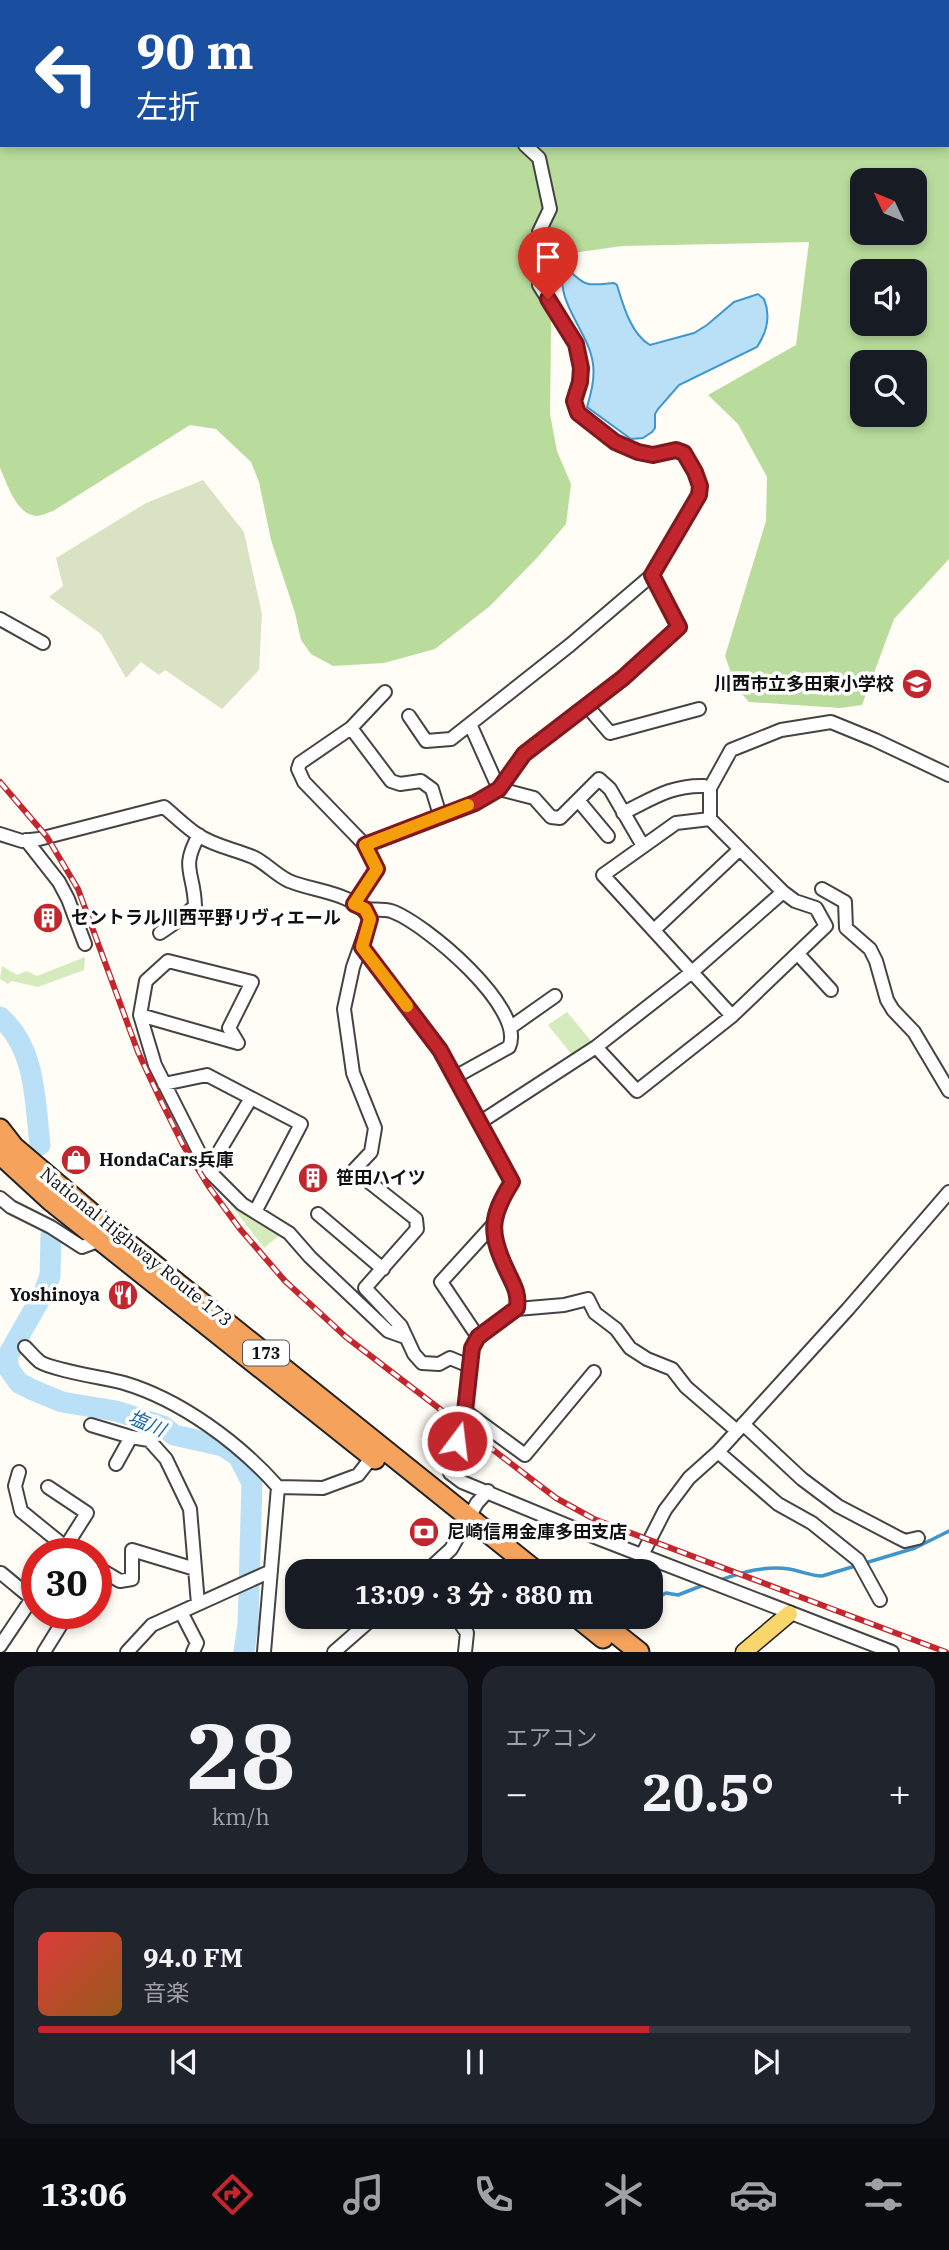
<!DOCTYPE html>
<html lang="ja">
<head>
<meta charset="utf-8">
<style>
  body { margin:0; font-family:"IBM Plex Serif","Noto Sans JP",serif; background:#20242c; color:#f1f3f6; height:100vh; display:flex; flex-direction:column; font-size:26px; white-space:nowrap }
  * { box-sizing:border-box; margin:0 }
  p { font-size:23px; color:#9ea1a6 }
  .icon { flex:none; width:38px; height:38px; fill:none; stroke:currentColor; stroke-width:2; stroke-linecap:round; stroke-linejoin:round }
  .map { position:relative; height:1652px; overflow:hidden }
  .sheet { display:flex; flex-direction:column; gap:14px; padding:14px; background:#0d0f14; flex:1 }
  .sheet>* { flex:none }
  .hud { position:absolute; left:0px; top:0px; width:950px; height:147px; box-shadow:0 4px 10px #0003; background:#1a4fa0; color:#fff; overflow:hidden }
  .needle { width:46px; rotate:314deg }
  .buttons { position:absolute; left:850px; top:168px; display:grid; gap:14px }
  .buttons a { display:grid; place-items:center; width:77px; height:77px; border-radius:14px; background:#171b24; box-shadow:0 4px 10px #0003; font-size:35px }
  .speed { position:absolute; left:21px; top:1538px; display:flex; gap:14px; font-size:35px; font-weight:700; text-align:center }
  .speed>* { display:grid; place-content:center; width:91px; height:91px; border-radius:50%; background:#171b24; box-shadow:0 4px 10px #0003; line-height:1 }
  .speed .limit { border:10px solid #d22; background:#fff; color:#111 }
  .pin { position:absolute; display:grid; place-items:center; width:60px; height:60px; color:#fff; margin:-72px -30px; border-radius:50% 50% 50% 0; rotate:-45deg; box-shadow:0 0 7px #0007 }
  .pin .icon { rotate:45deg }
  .me { position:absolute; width:77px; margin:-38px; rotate:15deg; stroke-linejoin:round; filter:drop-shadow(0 0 5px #0008) }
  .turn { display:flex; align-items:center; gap:24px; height:147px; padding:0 21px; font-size:32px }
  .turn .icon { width:91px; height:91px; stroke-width:2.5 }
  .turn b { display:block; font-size:49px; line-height:60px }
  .big { font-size:52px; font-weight:700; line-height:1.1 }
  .sheet .widget { flex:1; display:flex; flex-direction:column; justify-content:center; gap:10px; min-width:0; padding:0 24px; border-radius:21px; background:#20242c }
  .sheet .dial { align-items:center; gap:0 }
  .dial b { font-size:91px; line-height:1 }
  .song { display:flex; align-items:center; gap:21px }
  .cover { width:84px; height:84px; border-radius:10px; background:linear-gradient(135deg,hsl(0 70% 55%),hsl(30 70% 35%)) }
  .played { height:7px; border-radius:4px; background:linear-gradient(90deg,#c4262e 70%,#363941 70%) }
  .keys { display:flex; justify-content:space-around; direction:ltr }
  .heat { display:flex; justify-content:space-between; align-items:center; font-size:38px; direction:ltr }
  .sheet .tiles { flex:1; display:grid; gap:14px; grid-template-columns:1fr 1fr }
  .widget:last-child { grid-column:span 2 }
  .trip { position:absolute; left:285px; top:1559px; width:378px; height:70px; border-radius:21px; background:#171b24; box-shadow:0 4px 10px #0003; font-weight:700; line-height:70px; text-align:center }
  .dock { display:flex; height:112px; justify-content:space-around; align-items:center; background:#090b0e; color:#9ea1a6 }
  .dock .icon { width:49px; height:49px }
  .dock .current { color:#c4262e }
  .dock b { font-size:32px; color:#f1f3f6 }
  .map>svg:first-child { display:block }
  .green { fill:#d5ebbd }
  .forest { fill:#b9dc9c; fill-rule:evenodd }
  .cemetery { fill:#d9e3c4 }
  .water { fill:#b9e0f7; stroke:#3f96cf; stroke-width:2 }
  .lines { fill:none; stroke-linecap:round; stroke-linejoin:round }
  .stream { stroke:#3f96cf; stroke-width:3.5 }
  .river { stroke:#b9e0f7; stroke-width:21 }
  .minor-casing { stroke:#444; stroke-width:16 }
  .major-casing { stroke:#222; stroke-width:19 }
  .highway-casing { stroke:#222; stroke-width:23 }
  .minor { stroke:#fff; stroke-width:12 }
  .major { stroke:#f9d66b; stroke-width:16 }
  .highway { stroke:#f5a25d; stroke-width:19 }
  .rail-casing { stroke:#c4262e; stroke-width:6 }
  .rail { stroke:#fff; stroke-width:3.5; stroke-dasharray:10; stroke-linecap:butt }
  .route-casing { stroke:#7f191e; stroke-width:18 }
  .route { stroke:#c4262e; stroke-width:12 }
  .slow { stroke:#f59e0b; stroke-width:12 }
  .labels { text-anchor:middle; stroke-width:7; stroke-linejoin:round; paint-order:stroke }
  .shield { fill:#fff; stroke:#585858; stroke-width:2 }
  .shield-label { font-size:16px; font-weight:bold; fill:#111 }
  .poi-label { font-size:18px; font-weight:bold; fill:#111; stroke:#fff; text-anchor:start }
  .street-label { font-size:18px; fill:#111; stroke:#fff }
  .water-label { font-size:19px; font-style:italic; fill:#1768a6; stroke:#fff }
</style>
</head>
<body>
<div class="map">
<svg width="949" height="1652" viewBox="0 0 949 1652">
  <rect width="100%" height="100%" fill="#fffdf5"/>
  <path class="green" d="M 85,957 L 84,970 L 38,987 L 12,981 L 8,984 L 0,979 L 2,966 L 17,975 L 27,971 L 37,976 Z
    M 567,1012 L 596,1047 L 576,1060 L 548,1025 Z
    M 207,1174 L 285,1231 L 264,1248 Z"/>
  <path class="forest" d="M 0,0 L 949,0 L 949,559 L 894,619 L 862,705 L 840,708 L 749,702 L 736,687 L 725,656 L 766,521 L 767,477 L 738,424 L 708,395 L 796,345 L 809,242 L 622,246 L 552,256 L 550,414 L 557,451 L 571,484 L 566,524 L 536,559 L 490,606 L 435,649 L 384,663 L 333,666 L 311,654 L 301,640 L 295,613 L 271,540 L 259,482 L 251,462 L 216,429 L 190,425 L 53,511 C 49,512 41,516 37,516 C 16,515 7,483 0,468 ZM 2,2 L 948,2 L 948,145 L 2,145 ZM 863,180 L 915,180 L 915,233 L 863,233 ZM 863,271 L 915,271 L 915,324 L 863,324 ZM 863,362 L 915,362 L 915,415 L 863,415 Z"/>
  <path class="cemetery" d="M 203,480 L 244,532 L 262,614 L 259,670 L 222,709 L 165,670 L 159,675 L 141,662 L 126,678 L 101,634 L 49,597 L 63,586 L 56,558 L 146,503 Z"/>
  <path class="water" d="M 569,270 C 586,288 590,285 614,283 L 617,285 C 623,305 631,334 650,345 L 694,333 L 707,325 L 734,302 L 758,294 L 764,299 C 771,316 767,332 757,347 L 679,385 L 658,409 L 655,414 L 655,428 L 652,432 L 643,438 L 631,439 L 587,407 C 591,393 595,379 593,364 C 589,332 557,305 563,272 Z"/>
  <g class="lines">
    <path class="stream" d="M 717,1581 C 741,1573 764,1565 789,1569 C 801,1571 811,1576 822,1576 L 915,1548 L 949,1531
      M 651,1601 L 666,1593 L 678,1595 L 706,1584"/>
    <path class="river" d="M 0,1017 C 36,1048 35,1101 40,1145
      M 51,1235 L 50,1276 L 44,1292 L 7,1357 L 9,1369 L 19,1383 L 33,1390 L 62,1402 L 116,1411 L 163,1426 L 174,1435 L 223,1446 L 238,1456 L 252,1483 L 248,1624 L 244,1652"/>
    <g class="minor-casing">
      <path id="minor" d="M 0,619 L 43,643
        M 587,706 L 610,733 L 699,709
        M 409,716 L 426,741 L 451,739 L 470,724
        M 351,728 L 391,781 L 400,784 L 421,781 L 432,789 L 440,815
        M 499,789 L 470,724 L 570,645 L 652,575 L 699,495 L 700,486 L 695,472 L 684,453 L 676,450 L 653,455 L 638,452 L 615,442 L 578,413 L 574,401 L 580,382 L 581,368 L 576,344 L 539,285 L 541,258 L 539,232 L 550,209 L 539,158 L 525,145
        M 499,789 L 534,798 L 551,817 L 560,818 L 599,779 L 610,789 L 643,846
        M 578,800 L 608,836
        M 623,813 C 652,799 671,785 704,786
        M 710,819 L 676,823 L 603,875 L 732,1016
        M 0,834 L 22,841 L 39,839 L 164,807 C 175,816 186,827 198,835 C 214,846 234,849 253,857 C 266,863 276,875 289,881 C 315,892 355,892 370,919 L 353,967 L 344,1009 L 353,1073 L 375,1128 L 371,1152 L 354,1170 L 416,1219 L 417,1229 L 365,1288 L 401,1326 L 414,1354 L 422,1363 L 439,1364 L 450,1358 L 469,1366
        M 26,840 L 59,882 L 68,899 L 85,944
        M 365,845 L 304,782 L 298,769 L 300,763 L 351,728 L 385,692
        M 822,889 L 845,902 L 846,928 L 870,949 L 876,961 L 887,1000 L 893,1010 L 914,1032 L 949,1091
        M 354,904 L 377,869 L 365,845 L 475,803 L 499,789 L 524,754 L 623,678 L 679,627 L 652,575
        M 365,909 C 373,910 383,909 391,911 C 424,922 527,1009 509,1047 L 455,1077
        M 654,930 L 740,849
        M 160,933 L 179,920 L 195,906 C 194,871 180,869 199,835
        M 362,947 L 440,1050 L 512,1182 C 489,1219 489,1234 508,1273 C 514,1286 519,1293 517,1309 L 478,1337 L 472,1348 L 465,1411 L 457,1441 L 447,1463 L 450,1473 L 462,1482 L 600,1539 L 892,1652
        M 798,954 L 831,990
        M 140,1015 L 238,1043 L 229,1028 L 252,982 L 168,961 L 146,981 L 140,1015 L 155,1065 L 208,1170 L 242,1204 L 289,1233 L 310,1257 L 388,1331 L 405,1337
        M 511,1027 L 555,996
        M 596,1047 L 637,1091 L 732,1016 L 826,926 L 816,908 L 795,901 L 783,892
        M 164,1084 L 207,1075 L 251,1098
        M 479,1123 L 596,1047 L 692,972 L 783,892 L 710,819 L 710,788 L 731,750 L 781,730 L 831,722 L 875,740 L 949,775
        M 208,1170 L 251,1098 L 301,1124 L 255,1212
        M 0,1198 L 11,1207 L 51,1227 L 82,1247 L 106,1238
        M 318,1214 L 383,1269
        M 517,1309 L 564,1305 L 588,1299 L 595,1313 L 616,1329 L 630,1348 L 647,1359 L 672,1369 L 686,1387 L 737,1431
        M 478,1337 L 441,1282 L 492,1226
        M 25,1347 C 30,1352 35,1358 40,1362 C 53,1370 105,1378 124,1383 C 181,1400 239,1443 278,1487
        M 465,1411 L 525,1455 L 594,1372
        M 743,1424 L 802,1479 L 838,1506 L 897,1537 L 905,1541 L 918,1538
        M 91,1425 L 131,1437
        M 718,1452 L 778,1504 L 812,1523 L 858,1560 L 880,1600
        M 116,1464 L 131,1437 L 149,1440 L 166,1459 L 190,1509 L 198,1604
        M 19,1472 L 15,1486 L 21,1511 L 74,1554
        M 48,1487 L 87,1513 L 61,1554
        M 642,1555 L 665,1510 L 689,1478 L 718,1452 L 848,1309 L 949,1192
        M 96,1567 L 120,1581 L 132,1579 L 132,1550 L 195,1569
        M 426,1572 L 451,1549 L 477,1503 L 488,1491
        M 1,1573 L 36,1602
        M 181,1612 L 197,1643 L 193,1652
        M 456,1617 L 467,1633 L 465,1652
        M 0,1646 L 37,1591
        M 44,1652 L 62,1623 L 51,1614
        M 127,1652 L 152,1625 L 271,1571
        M 264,1652 L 278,1487 L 323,1488 L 358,1475 L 376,1452
        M 334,1652 L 374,1617"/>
    </g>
    <g class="major-casing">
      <path id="major" d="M 744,1652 L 789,1614"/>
    </g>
    <g class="highway-casing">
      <path id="highway" d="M 0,1129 L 14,1147 L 116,1234 L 537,1572
        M 0,1154 L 51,1201 L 375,1459
        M 577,1617 L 603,1638
        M 595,1617 L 639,1652"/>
    </g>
    <use href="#minor" class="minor"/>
    <use href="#major" class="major"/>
    <use href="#highway" class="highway"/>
    <g class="rail-casing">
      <path id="rail" d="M 0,782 L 47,837 L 78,889 L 138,1052 L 160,1099 L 183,1145 L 209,1187 L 240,1229 L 285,1281 L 346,1337 L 556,1498 L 594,1519 L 946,1652"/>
    </g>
    <use href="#rail" class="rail"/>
  </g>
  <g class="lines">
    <g class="route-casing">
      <path id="route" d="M 457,1441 L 465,1411 L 472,1348 L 478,1337 L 517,1308 C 519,1293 514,1286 508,1273 C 489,1234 489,1218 512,1182 L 440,1050 L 362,947 L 370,919 L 365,909 L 354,904 L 377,869 L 365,845 L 475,803 L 499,789 L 524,754 L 623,678 L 679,627 L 652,575 L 699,495 L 700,486 L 695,472 L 684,453 L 676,450 L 653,455 L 638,452 L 615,442 L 578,413 L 574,401 L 580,382 L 581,368 L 576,344 L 548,299"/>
    </g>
    <use href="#route" class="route"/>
    <path class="slow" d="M 407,1006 L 362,947 L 370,919 L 365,909 L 354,904 L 377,869 L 365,845 L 468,805"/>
  </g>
  <defs>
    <g id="school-disc" transform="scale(1.575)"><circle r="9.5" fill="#c4262e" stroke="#fff"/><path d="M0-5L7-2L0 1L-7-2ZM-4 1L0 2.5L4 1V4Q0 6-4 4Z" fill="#fff"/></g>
    <g id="building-disc" transform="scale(1.575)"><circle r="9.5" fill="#c4262e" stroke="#fff"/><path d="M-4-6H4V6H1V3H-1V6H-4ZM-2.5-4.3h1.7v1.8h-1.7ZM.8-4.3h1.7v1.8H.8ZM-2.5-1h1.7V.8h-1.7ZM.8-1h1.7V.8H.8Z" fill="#fff"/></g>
    <g id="shop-disc" transform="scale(1.575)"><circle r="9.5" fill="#c4262e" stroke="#fff"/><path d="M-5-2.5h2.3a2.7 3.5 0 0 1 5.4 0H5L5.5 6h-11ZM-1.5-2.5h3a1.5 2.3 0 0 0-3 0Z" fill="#fff"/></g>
    <g id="restaurant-disc" transform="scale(1.575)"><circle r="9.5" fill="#c4262e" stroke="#fff"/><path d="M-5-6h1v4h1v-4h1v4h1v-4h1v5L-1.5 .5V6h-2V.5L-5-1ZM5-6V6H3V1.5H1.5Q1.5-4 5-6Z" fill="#fff"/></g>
    <g id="bank-disc" transform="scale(1.575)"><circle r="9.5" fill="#c4262e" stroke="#fff"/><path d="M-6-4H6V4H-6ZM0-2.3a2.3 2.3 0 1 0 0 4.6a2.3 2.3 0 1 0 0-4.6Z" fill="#fff"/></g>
  </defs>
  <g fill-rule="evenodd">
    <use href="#school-disc" x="917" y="684"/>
    <use href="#building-disc" x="48" y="918"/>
    <use href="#shop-disc" x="76" y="1160"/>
    <use href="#building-disc" x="313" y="1178"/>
    <use href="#restaurant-disc" x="123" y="1295"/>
    <use href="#bank-disc" x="424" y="1532"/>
  </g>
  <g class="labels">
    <rect class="shield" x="243" y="1340.5" width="46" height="25" rx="5"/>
    <g class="shield-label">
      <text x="266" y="1359">173</text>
    </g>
    <g class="poi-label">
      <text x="894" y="690" text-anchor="end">川西市立多田東小学校</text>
      <text x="71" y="924">セントラル川西平野リヴィエール</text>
      <text x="99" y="1166">HondaCars兵庫</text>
      <text x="336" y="1184">笹田ハイツ</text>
      <text x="100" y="1301" text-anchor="end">Yoshinoya</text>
      <text x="447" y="1538">尼崎信用金庫多田支店</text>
    </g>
    <g class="street-label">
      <text transform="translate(136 1247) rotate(39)" y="6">National Highway Route 173</text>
    </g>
    <g class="water-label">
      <text transform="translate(147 1423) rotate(23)" y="7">塩川</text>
    </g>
  </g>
</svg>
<div class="buttons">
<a><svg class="needle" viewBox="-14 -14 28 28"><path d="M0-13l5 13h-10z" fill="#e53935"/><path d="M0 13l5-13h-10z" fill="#9ea1a6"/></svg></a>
<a><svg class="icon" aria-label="sound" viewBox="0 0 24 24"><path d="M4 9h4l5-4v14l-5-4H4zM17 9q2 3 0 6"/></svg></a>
<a><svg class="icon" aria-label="search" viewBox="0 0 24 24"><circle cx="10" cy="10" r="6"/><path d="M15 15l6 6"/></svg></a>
</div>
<div class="speed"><div class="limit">30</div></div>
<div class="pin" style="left:548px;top:299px;background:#d93025"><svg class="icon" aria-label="arrive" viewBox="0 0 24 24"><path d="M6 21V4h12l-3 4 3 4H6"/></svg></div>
<svg class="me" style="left:457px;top:1441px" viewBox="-20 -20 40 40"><circle r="17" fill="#c4262e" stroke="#fff" stroke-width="3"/><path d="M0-11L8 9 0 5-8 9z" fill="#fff"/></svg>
<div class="trip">13:09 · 3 分 · 880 m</div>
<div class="hud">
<div class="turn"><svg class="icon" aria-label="left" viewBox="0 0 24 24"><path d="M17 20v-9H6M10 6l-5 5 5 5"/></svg><div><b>90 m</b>左折</div></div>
</div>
</div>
<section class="sheet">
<div class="tiles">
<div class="widget dial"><b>28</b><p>km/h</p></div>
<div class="widget"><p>エアコン</p>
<div class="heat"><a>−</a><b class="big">20.5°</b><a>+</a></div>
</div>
<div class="widget">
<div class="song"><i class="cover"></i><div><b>94.0 FM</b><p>音楽</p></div></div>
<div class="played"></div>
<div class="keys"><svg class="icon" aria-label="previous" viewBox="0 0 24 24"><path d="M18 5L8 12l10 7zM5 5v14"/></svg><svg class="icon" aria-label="pause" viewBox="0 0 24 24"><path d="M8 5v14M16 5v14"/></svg><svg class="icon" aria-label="next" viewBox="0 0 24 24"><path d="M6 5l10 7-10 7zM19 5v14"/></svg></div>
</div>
</div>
</section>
<nav class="dock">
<b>13:06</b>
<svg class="icon current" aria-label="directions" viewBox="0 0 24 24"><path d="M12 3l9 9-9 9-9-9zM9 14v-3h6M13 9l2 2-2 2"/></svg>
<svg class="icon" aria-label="music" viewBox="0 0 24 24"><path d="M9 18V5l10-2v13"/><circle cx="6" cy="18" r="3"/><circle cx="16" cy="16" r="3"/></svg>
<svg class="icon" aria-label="phone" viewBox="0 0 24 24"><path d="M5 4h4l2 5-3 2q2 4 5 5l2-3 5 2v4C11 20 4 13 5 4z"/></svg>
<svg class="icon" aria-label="climate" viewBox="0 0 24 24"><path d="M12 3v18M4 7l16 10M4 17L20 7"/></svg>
<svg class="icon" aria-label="car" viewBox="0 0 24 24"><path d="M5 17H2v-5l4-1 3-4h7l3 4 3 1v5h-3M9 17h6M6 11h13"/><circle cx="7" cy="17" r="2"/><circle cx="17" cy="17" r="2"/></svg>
<svg class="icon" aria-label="filters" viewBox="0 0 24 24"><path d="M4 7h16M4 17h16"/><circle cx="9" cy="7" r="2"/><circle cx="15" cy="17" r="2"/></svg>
</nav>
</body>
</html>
